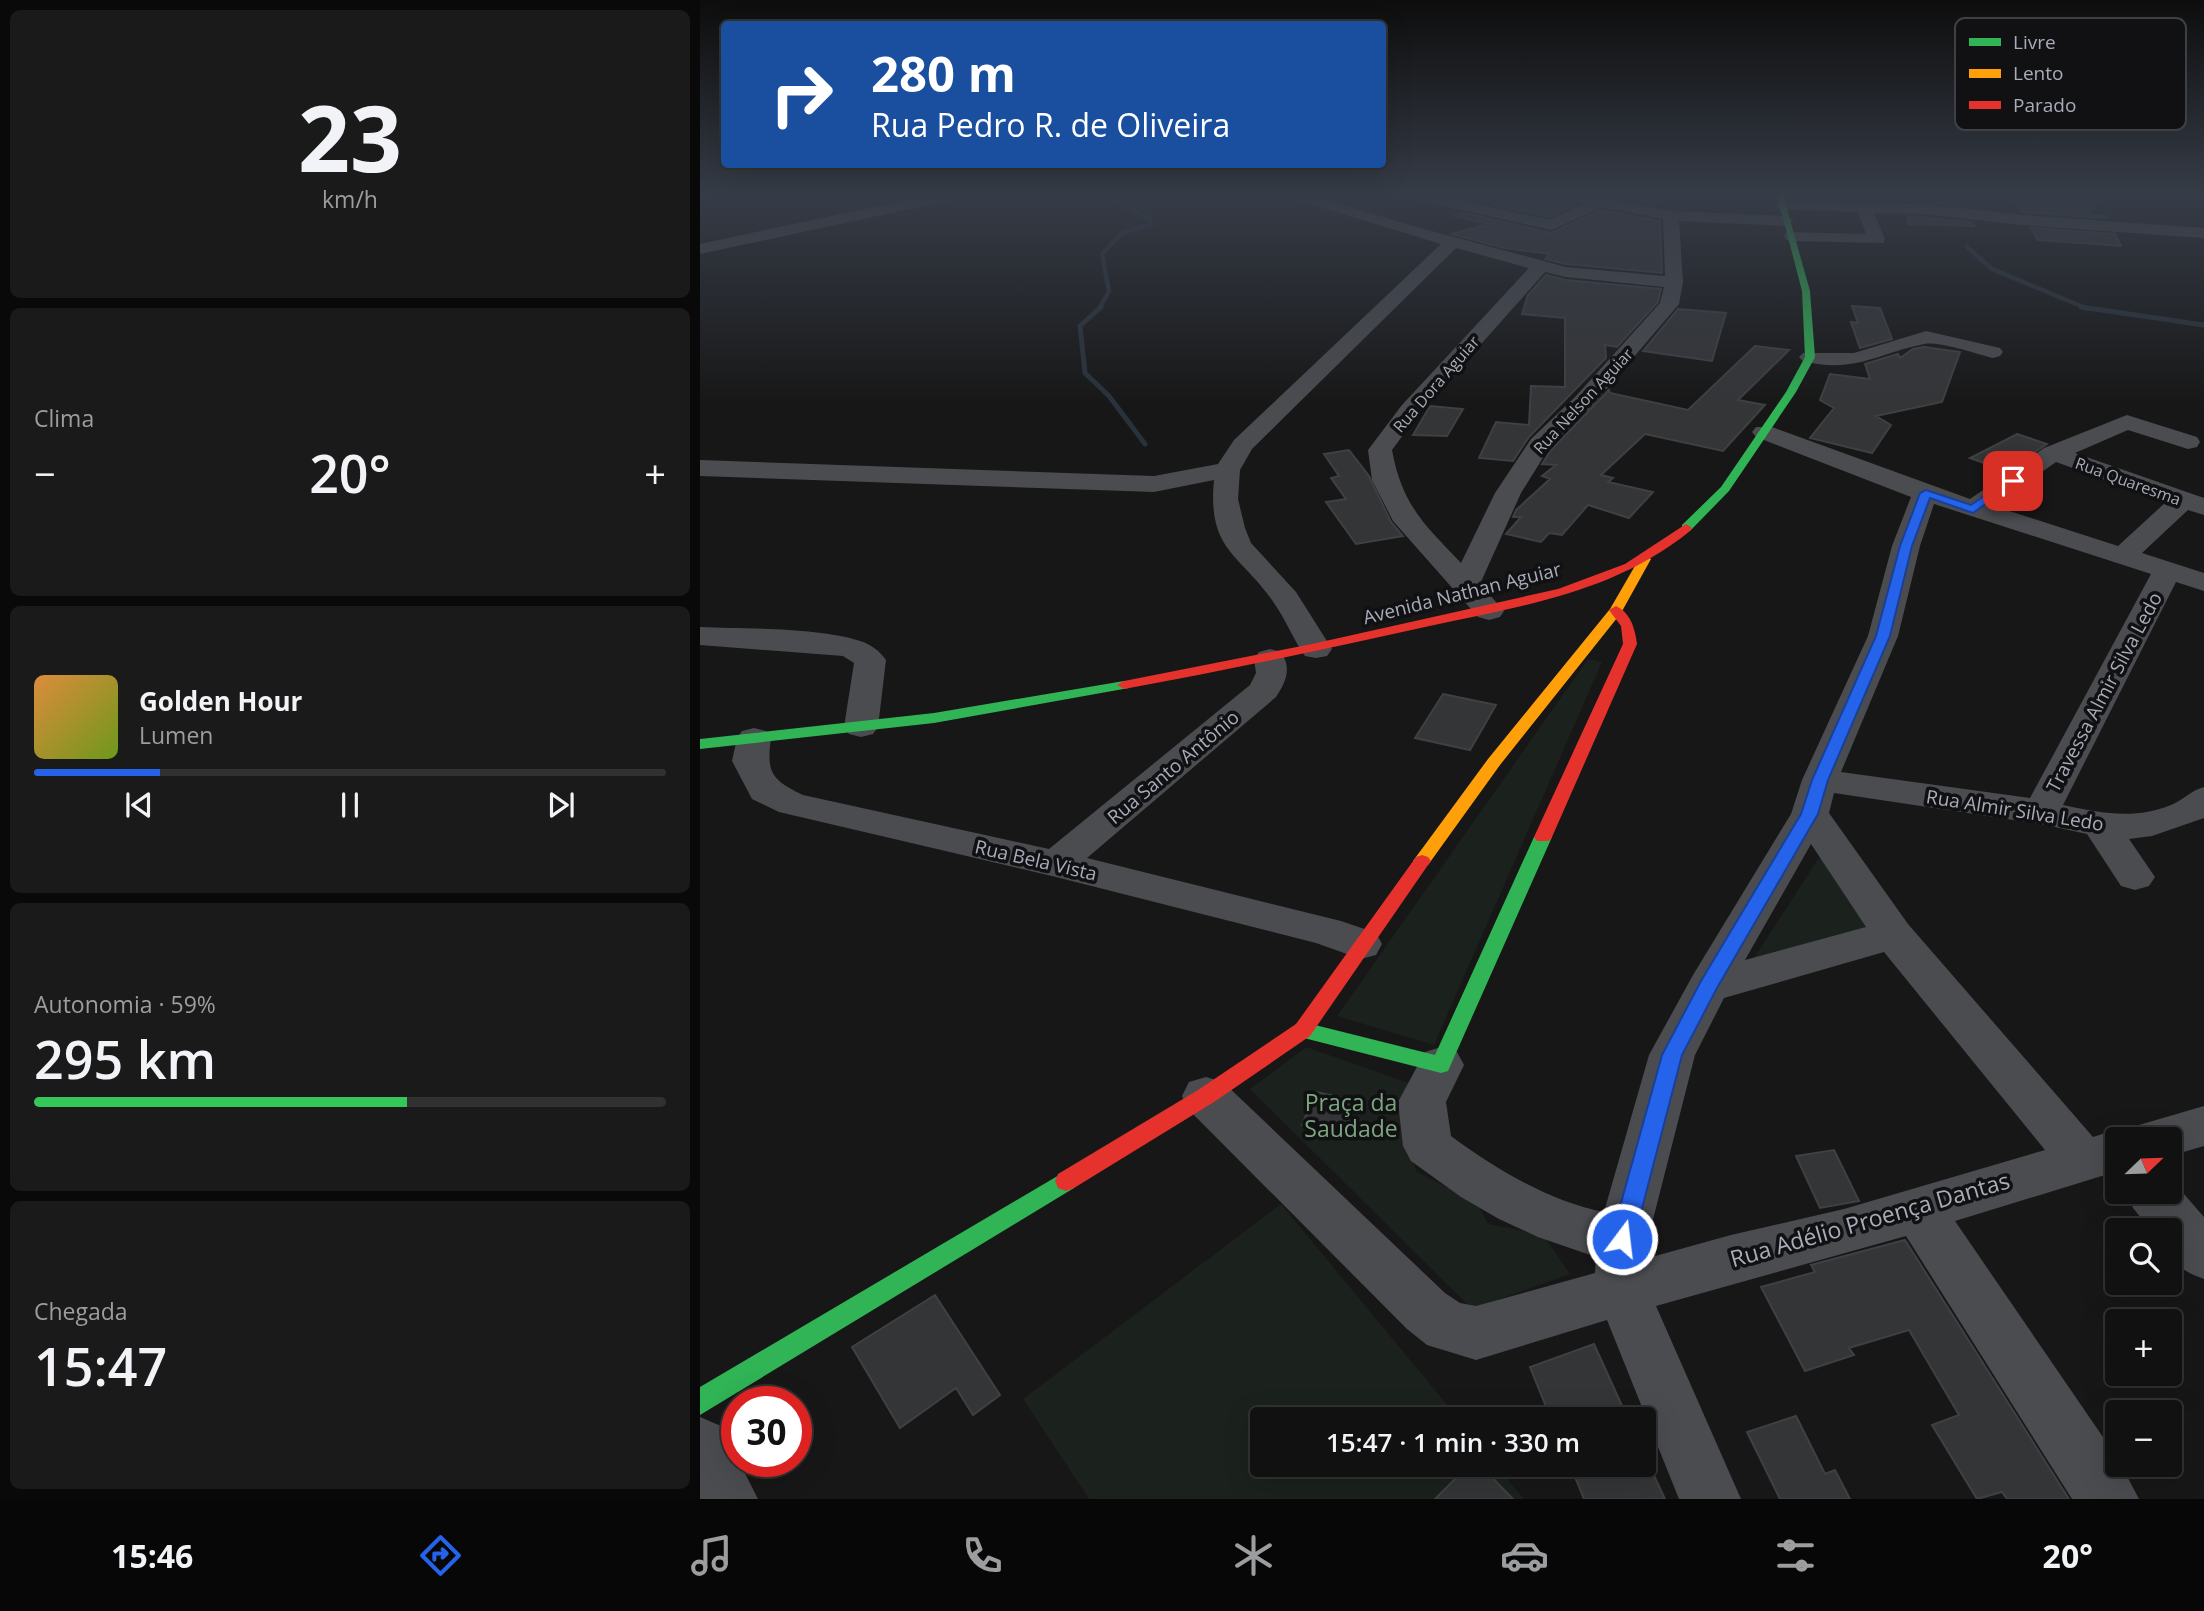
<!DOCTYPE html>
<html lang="pt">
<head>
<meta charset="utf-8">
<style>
  body { margin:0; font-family:"Open Sans",sans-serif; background:#1a1a1a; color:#f1f3f6; height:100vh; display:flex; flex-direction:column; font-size:26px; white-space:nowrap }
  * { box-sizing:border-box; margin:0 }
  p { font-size:23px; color:#9c9d9f }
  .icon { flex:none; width:38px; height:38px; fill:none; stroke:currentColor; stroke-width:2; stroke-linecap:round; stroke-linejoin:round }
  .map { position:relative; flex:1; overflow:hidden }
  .side { display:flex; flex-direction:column; gap:10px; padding:10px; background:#090909; width:700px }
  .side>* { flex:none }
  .hud { position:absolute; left:21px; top:21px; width:665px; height:147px; border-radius:7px; box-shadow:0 7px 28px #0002,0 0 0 2px #303131; background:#1a4fa0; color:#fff; overflow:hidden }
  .needle { width:46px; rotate:67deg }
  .buttons { position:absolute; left:1405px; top:1127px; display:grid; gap:14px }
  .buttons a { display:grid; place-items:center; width:77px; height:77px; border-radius:7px; background:#111; box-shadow:0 7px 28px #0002,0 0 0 2px #303131; font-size:35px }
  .speed { position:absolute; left:21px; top:1386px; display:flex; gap:14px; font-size:35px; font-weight:700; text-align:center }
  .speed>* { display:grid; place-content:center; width:91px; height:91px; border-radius:50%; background:#111; box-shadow:0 7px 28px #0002,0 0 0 2px #303131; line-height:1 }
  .speed .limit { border:10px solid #d22; background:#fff; color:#111 }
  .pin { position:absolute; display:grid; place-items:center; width:60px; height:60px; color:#fff; margin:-30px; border-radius:14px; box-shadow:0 4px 10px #0006 }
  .me { position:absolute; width:77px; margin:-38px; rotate:15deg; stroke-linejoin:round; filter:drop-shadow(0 0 5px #0008) }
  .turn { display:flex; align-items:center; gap:24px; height:147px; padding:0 35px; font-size:32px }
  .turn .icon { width:91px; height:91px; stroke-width:2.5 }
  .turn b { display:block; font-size:49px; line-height:60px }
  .big { font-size:52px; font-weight:600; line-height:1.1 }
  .side .widget { flex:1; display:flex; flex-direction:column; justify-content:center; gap:10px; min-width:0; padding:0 24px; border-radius:10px; background:#1a1a1a }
  .side .dial { align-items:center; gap:0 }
  .dial b { font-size:91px; line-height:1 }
  .song { display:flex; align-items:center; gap:21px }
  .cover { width:84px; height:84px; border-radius:10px; background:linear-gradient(135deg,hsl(30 70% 55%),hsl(80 70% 35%)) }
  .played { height:7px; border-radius:4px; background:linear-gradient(90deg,#2563eb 20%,#303131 20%) }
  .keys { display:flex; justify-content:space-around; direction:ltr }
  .heat { display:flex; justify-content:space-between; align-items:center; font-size:38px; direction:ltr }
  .charge { height:10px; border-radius:5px; background:linear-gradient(90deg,#34c759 59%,#303131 0) }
  .trip { position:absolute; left:550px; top:1407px; width:406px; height:70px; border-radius:7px; background:#111; box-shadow:0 7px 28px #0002,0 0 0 2px #303131; font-weight:600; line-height:70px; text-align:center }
  .dock { display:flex; height:112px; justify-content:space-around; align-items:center; background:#070707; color:#9c9d9f }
  .dock .icon { width:49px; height:49px }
  .dock .selected { color:#2563eb }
  .dock b { font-size:32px; color:#f1f3f6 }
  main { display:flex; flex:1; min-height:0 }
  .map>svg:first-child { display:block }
  .green { fill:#1b211c }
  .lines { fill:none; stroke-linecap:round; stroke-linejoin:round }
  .stream-far1 { stroke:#29313a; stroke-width:4.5 }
  .stream { stroke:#29313a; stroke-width:5 }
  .building { fill:#343537; stroke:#3f4043; stroke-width:2 }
  .street { fill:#4b4c50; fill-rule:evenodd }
  .fast { fill:#30b455; fill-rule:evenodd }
  .slow { fill:#ff9f0a; fill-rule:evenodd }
  .jam { fill:#e5322d; fill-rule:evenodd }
  .route { fill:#2563eb; stroke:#184099; stroke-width:2 }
  .labels { text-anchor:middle; stroke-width:7; stroke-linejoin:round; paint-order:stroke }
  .far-street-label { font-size:16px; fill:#a7acb9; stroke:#111113 }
  .street-label { font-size:19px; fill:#a7acb9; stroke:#111113 }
  .near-park-label { font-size:23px; fill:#7da581; stroke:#111113 }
  .near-street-label { font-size:23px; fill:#a7acb9; stroke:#111113 }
  .key { fill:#111113; stroke:#3e4045; stroke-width:2 }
  .key-label { font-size:19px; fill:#a7acb9 }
</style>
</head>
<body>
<main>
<section class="side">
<div class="widget dial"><b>23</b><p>km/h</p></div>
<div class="widget"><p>Clima</p>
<div class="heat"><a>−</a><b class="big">20°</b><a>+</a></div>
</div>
<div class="widget">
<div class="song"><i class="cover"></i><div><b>Golden Hour</b><p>Lumen</p></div></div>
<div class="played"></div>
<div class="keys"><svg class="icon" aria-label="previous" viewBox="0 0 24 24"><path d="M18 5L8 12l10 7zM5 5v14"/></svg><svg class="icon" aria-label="pause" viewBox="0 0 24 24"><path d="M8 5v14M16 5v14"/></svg><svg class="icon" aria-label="next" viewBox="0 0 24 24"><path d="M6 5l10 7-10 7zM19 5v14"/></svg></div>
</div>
<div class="widget"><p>Autonomia · 59%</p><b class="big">295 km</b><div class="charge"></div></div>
<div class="widget"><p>Chegada</p><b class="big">15:47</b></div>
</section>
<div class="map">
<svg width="1504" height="1499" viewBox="0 0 1504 1499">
  <rect width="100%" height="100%" fill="#171717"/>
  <path class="green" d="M 888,659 L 902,662 L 734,1045 L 637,1016 Z
    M 1118,859 L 1131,859 L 1192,925 L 1047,969 Z
    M 606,1047 L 709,1083 L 701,1127 L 717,1172 L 776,1202 L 788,1224 L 843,1235 L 870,1274 L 772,1309 L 550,1089 Z
    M 581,1204 L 759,1419 L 562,1419 L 562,1465 L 796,1465 L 824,1499 L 389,1499 L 323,1399 Z"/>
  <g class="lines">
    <path class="stream-far1" d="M 1267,247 L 1292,269 L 1388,309
      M 399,309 L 409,291 L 402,254 L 422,233 L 450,225 L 450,219 L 405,195"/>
    <path class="stream" d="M 401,307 L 380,326 L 385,373 L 409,396 L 445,444
      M 1381,307 L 1504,325"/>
  </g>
  <path class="building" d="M 822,195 L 854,195 L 859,201 L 875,204 L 850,217 L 792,204 Z
    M 910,195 L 973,195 L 953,205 Z
    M 1210,195 L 1251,195 L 1259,205 L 1209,201 Z
    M 1311,195 L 1406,195 L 1387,214 L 1405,216 L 1407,218 L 1321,212 Z
    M 901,210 L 960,221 L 962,273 L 866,264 L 845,259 L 850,254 L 804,248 L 752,234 L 788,224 L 754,216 L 764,213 L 851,233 Z
    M 1208,216 L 1271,222 L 1274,226 L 1208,224 Z
    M 1331,228 L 1415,234 L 1421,246 L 1338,240 Z
    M 846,275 L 866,280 L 961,289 L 958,302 L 917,347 L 905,345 L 906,358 L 829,437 L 813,461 L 779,458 L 796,422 L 829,425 L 831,386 L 865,387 L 865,318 L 822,314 L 828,295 Z
    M 1152,306 L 1180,308 L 1192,339 L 1160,348 L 1151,322 L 1158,323 Z
    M 978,309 L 1026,313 L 1012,361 L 943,351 Z
    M 1055,346 L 1089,350 L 1038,400 L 1065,405 L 1023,451 L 945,434 L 901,475 L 913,478 L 908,482 L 953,492 L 929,518 L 888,505 L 862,535 L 849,533 L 841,542 L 806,534 L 821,517 L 813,517 L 816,510 L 850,479 L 842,476 L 856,465 L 842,464 L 851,450 L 909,390 L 910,393 L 988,410 Z
    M 1224,347 L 1260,352 L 1242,402 L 1176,416 L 1191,425 L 1172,453 L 1110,438 L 1134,408 L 1120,400 L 1130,374 L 1170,379 L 1165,364 L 1198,354 L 1200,358 L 1213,349 Z
    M 730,406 L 763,409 L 747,436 L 713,435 Z
    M 1317,434 L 1347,444 L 1306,471 L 1270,458 Z
    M 649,450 L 669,476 L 691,522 L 703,536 L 656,544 L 626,502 L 646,499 L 631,478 L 639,476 L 624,454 Z
    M 743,694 L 796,705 L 770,750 L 715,738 Z
    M 616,1092 L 657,1101 L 644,1134 L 602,1125 Z
    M 1134,1150 L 1159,1201 L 1120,1208 L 1096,1156 Z
    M 1205,1240 L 1369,1499 L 1307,1499 L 1302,1492 L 1277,1499 L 1232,1425 L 1259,1415 L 1209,1330 L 1149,1348 L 1154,1355 L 1105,1371 L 1061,1287 L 1115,1272 L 1111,1265 Z
    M 235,1295 L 300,1395 L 273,1415 L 256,1388 L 200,1428 L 152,1347 Z
    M 894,1344 L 928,1419 L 851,1419 L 830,1367 Z
    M 1096,1416 L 1125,1474 L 1135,1470 L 1150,1499 L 1080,1499 L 1047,1432 Z
    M 769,1465 L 780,1465 L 813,1499 L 735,1499 Z
    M 870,1465 L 949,1465 L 965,1499 L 884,1499 Z"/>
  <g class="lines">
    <path class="street" d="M 230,195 L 259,195 L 251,200 L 0,254 L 0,244 Z
      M 588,195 L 611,195 L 713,226 L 866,267 L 965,276 L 963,219 L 901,207 L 852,230 L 718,200 L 710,195 L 738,195 L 850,220 L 883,203 L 860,198 L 857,195 L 906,195 L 911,199 L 971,211 L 1086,216 L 1094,221 L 1086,226 L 979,221 L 983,282 L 979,304 L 892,406 L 849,448 L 821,493 L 780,584 L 804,611 L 800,617 L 789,620 L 778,617 L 693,521 L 672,480 L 668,450 L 702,405 L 829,268 L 756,248 L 552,449 L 540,470 L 538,499 L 545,528 L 551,543 L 596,592 L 632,649 L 627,656 L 616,658 L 605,656 C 593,639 586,620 574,603 C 541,554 507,552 514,480 L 454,492 L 0,476 L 0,460 L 454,476 L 518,464 L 534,440 L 741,244 L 591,198 ZM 845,272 L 866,277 L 964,287 L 960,303 L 876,396 L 831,439 L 795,493 L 761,563 C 724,524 702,505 692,450 L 718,415 Z
      M 1083,201 L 1224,204 L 1323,215 L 1504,228 L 1504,238 L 1323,225 L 1224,214 L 1174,213 L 1185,239 L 1183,243 L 1092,241 L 1086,240 L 1084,236 L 1086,232 L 1166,234 L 1158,212 L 1077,209 L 1075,206 L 1077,203 Z
      M 1226,331 L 1300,348 L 1303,352 L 1300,356 L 1293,358 C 1276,354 1240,341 1224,344 C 1178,353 1155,374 1103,361 L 1099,357 L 1103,353 L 1154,353 Z
      M 1427,415 L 1497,437 L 1500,442 L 1497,447 L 1488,449 L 1428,430 L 1375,453 L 1504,498 L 1504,515 L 1488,510 L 1442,553 L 1504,573 L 1504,591 L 1476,582 L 1363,805 C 1400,813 1435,820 1471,805 C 1483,800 1490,791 1504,787 L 1504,818 L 1452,836 L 1429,839 L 1455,877 L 1449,886 L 1435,890 L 1421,886 L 1387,834 L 1341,824 L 1134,793 L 1129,813 L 1208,924 L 1393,1137 L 1418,1129 L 1434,1135 L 1439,1125 L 1504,1106 L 1504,1146 L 1470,1156 L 1470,1139 L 1418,1139 L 1418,1171 L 1255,1221 L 1418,1459 L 1418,1465 L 1421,1465 L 1439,1499 L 1372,1499 L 1206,1236 L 956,1306 L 1041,1499 L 979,1499 L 907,1320 L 776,1360 L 727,1345 L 707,1329 L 489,1110 L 482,1096 L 489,1082 L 506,1077 L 523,1082 L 745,1293 L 760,1303 L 776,1306 L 895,1273 L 896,1257 L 838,1237 L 799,1219 L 761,1197 L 711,1161 L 703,1146 L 698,1102 L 725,1052 L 741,1047 L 757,1052 L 764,1065 L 746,1102 L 751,1136 C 796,1169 848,1201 904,1212 L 949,1055 L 993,975 L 1091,814 L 1102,780 L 1168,636 L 1192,546 L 1211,497 L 1056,437 L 1052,432 L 1056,427 L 1072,427 L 1270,499 L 1344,448 ZM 1356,462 L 1466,502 L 1418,546 L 1294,506 ZM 1234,504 L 1451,574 L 1330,798 L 1141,772 L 1198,636 L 1220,546 ZM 1111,844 L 1166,927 L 1045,960 ZM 1184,952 L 1345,1150 L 1144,1209 L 1031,1235 L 948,1258 L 948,1239 L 995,1055 L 1024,998 Z
      M 0,627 C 45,629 118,627 160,641 C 170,644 180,651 186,660 L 178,727 L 173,734 L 161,737 L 149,734 L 144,727 L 154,663 L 143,656 L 0,645 Z
      M 570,649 L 581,652 C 592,668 586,682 576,697 L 387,858 L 641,921 L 676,933 L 682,944 L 676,955 L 661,959 L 616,943 L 356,877 L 79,812 L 52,799 L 32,761 L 37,738 L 42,731 L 54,728 L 66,731 L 71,738 C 66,773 72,780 103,795 L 349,849 L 550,685 L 556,673 L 554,659 L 559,652 Z
      M 1470,1178 L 1504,1217 L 1504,1279 C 1476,1269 1470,1260 1470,1230 L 1451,1230 L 1433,1208 L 1426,1192 L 1470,1192 Z
      M 0,1417 L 21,1426 L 58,1499 L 0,1499 Z"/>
    <path class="fast" d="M 1077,195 L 1083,195 L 1110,291 L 1115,357 L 1096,392 L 1029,491 L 990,531 L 982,531 L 982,525 L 1021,487 L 1086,392 L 1105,357 L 1102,291 Z
      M 424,681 L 431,685 L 429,688 L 234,723 L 0,749 L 0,739 L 234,713 Z
      M 843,831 L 852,837 L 748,1071 L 741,1073 L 596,1036 L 593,1030 L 596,1024 L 603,1022 L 735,1055 L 834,837 Z
      M 366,1171 L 374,1174 L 377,1181 L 374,1188 L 0,1415 L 0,1387 Z"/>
    <path class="slow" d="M 945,555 L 951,559 L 921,613 L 800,765 L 728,865 L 716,865 L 713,861 L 716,857 L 788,759 L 910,609 L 939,559 Z"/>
    <path class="jam" d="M 986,524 L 992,528 L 990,531 C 912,594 820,606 725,627 C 625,649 525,671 424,689 L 417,685 L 424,681 L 612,644 L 858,589 L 925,564 Z
      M 916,606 C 931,613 935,629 937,644 L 852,837 L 849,841 L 837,841 L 834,837 L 923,644 L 921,626 L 909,610 Z
      M 722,855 L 728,857 L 731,861 L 728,865 L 610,1036 L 514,1102 L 374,1188 L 366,1191 L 358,1188 L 355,1181 L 358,1174 L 498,1090 L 596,1024 L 716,857 Z"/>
  </g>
  <linearGradient id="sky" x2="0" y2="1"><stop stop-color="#0d0d0d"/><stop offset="0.48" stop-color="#363c47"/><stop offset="1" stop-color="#363c47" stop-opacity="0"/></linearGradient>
  <rect width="1504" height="405" fill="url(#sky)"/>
  <path class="route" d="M 1309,479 L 1318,481 L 1273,513 L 1230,498 L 1212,546 L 1190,636 L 1128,780 L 1118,814 L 1017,988 L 982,1055 L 934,1239 L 931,1247 L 922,1250 L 914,1247 L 911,1239 L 962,1055 L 1001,981 L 1101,814 L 1112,780 L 1176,636 L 1200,546 L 1220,493 L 1226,490 L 1271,505 Z"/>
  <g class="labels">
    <g class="far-street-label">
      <text transform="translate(736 384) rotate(-49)" y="6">Rua Dora Aguiar</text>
      <text transform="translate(883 401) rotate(-47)" y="6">Rua Nelson Aguiar</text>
      <text transform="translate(1428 481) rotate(20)" y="6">Rua Quaresma</text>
    </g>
    <g class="street-label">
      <text transform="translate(762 593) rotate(-14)" y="7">Avenida Nathan Aguiar</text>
      <text transform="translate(1404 692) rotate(-62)" y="7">Travessa Almir Silva Ledo</text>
      <text transform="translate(473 767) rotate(-40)" y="7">Rua Santo Antônio</text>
      <text transform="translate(1315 810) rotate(9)" y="7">Rua Almir Silva Ledo</text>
      <text transform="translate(336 860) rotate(13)" y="7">Rua Bela Vista</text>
    </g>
    <g class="near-park-label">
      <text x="651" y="1111">Praça da<tspan x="651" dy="26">Saudade</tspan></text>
    </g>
    <g class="near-street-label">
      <text transform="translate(1170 1220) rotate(-16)" y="8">Rua Adélio Proença Dantas</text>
    </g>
  </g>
  <rect x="1255" y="18" width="231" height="112" rx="10" class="key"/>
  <rect x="1269" y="38" width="32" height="8" fill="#30b455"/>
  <rect x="1269" y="69" width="32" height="9" fill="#ff9f0a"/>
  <rect x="1269" y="101" width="32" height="8" fill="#e5322d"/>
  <g class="key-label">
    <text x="1313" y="49">Livre</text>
    <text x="1313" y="80">Lento</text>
    <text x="1313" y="112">Parado</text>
  </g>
</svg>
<div class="buttons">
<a><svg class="needle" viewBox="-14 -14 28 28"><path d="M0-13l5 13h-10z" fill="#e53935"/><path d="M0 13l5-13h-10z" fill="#9c9d9f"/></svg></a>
<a><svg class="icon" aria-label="search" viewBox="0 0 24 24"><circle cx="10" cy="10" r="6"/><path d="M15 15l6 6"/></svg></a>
<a>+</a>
<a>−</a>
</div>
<div class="speed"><div class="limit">30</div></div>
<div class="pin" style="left:1313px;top:481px;background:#d93025"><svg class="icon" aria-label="arrive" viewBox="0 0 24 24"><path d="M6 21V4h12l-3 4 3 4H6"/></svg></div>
<svg class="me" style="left:922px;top:1239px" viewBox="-20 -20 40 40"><circle r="17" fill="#2563eb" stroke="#fff" stroke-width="3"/><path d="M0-11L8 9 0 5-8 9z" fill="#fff"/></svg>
<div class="trip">15:47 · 1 min · 330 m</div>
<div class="hud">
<div class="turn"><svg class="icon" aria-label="right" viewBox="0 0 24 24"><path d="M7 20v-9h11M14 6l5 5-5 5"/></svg><div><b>280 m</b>Rua Pedro R. de Oliveira</div></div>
</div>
</div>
</main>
<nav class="dock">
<b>15:46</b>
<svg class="icon selected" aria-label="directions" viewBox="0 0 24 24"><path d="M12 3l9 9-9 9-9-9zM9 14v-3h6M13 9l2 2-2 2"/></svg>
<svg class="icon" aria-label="music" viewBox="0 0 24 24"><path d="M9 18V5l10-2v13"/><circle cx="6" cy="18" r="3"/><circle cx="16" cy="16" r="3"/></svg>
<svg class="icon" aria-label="phone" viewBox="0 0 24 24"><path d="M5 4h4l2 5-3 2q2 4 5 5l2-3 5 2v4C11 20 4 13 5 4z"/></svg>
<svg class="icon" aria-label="climate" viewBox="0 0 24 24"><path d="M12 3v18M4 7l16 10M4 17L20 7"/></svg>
<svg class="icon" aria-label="car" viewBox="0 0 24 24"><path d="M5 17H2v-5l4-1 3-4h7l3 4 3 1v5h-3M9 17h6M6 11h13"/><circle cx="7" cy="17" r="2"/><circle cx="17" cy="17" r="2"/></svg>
<svg class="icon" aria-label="filters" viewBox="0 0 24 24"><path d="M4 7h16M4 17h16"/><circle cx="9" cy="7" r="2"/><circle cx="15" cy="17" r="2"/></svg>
<b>20°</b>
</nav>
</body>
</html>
